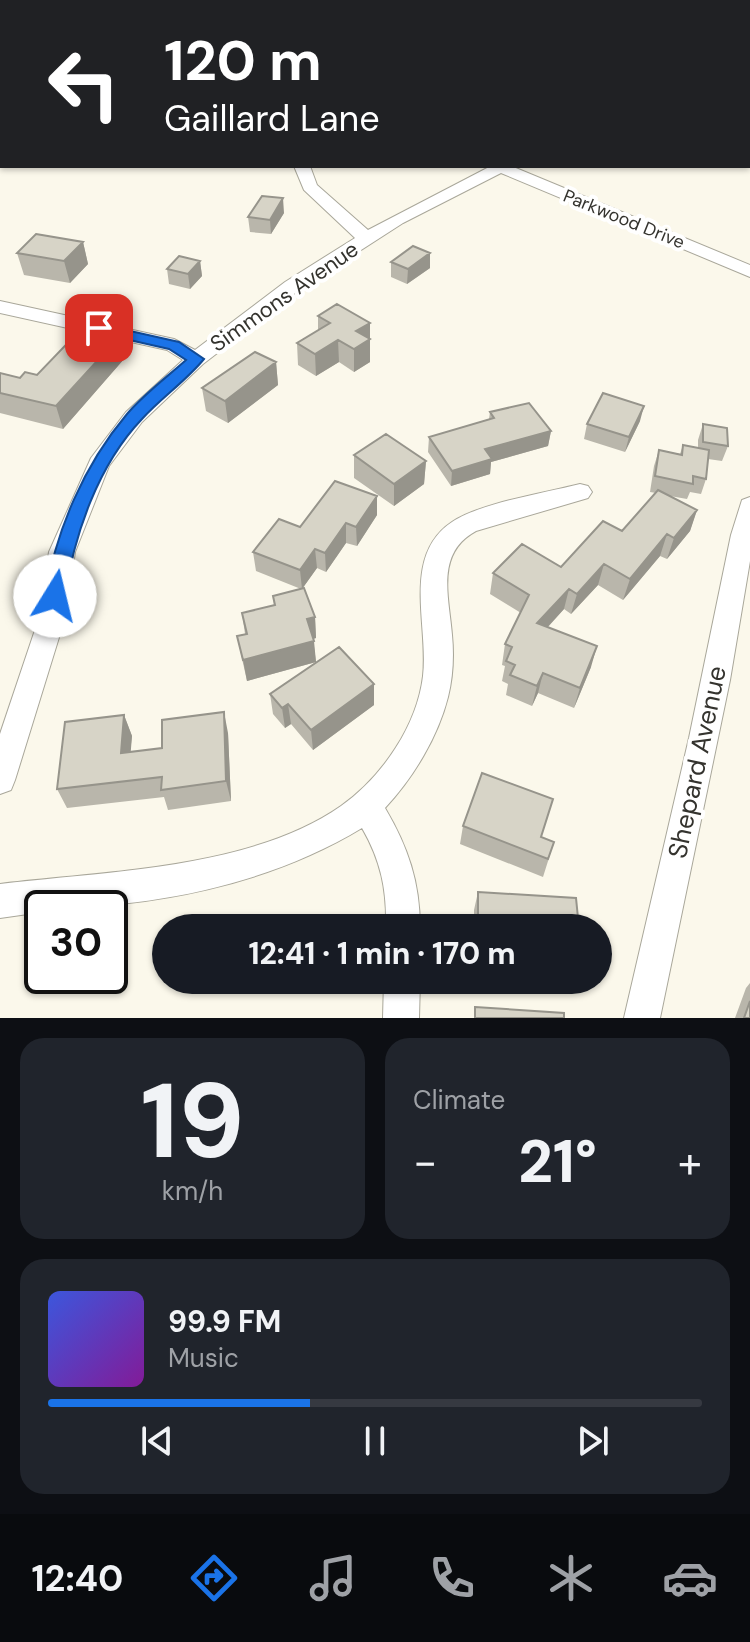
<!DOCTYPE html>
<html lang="en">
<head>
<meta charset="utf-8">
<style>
  body { margin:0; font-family:"DM Sans",sans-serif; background:#20242c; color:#f1f3f6; height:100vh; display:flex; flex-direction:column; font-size:30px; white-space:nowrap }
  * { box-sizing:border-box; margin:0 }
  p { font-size:26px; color:#9ea1a6 }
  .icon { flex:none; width:44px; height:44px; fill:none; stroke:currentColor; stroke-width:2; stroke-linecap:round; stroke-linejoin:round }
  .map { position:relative; height:1018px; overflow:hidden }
  .panel { display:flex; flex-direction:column; gap:20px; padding:20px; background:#0d0f14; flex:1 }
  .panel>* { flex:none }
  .hud { position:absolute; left:0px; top:0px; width:750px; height:168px; box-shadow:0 2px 6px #0004; background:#202124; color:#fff; overflow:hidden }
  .speed { position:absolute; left:24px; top:890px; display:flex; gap:16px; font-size:40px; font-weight:700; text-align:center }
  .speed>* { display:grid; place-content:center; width:104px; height:104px; border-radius:50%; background:#171b24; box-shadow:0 2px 6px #0004; line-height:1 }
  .speed .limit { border:4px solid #111; border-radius:12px; background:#fff; color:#111 }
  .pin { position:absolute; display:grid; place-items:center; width:68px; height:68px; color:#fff; margin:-34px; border-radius:16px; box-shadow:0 4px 12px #0006 }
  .me { position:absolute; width:88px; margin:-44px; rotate:9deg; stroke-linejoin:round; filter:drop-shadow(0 0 6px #0008) }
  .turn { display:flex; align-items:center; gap:28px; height:168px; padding:0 32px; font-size:36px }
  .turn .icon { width:104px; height:104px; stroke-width:2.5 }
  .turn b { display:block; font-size:56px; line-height:68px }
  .big { font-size:60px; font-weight:800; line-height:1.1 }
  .panel .widget { flex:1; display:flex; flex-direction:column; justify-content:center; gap:12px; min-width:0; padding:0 28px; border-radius:24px; background:#20242c }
  .panel .dial { align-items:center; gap:0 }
  .dial b { font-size:104px; line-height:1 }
  .song { display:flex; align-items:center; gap:24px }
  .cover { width:96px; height:96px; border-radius:12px; background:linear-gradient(135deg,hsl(230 70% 55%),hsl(290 70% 35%)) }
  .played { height:8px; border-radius:4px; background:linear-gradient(90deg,#1a73e8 40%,#363941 40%) }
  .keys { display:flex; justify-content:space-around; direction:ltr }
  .heat { display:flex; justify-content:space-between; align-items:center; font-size:44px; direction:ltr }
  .panel .tiles { flex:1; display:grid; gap:20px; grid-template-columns:1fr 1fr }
  .widget:last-child { grid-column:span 2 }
  .trip { position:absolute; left:152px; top:914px; width:460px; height:80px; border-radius:40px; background:#171b24; box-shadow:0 2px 6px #0004; font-weight:800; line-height:80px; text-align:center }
  .tab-bar { display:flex; height:128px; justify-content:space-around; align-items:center; background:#090b0e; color:#9ea1a6 }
  .tab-bar .icon { width:56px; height:56px }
  .tab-bar .active { color:#1a73e8 }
  .tab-bar b { font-size:36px; color:#f1f3f6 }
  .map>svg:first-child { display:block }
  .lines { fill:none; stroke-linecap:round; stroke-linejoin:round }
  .minor-casing { stroke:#a9a79a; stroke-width:2 }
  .minor { fill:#fff; fill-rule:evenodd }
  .wall { fill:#b9b6ab }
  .shaded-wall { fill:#96948b }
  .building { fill:#d7d4c7; stroke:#96948b; stroke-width:2 }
  .route { fill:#1a73e8; stroke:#114b97; stroke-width:2 }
  .labels { text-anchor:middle; stroke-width:8; stroke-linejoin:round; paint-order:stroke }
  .far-street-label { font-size:18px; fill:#34332e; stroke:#fff }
  .street-label { font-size:22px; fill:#34332e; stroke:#fff }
  .near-street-label { font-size:26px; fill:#34332e; stroke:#fff }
</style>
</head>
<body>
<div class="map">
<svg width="750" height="1018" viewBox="0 0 750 1018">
  <rect width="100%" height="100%" fill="#fbf8eb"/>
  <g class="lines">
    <g class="minor-casing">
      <path id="minor" d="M 171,0 L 184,0 L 170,2 Z
        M 241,0 L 257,0 L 258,2 L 242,2 Z
        M 403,0 L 417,0 L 402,2 Z
        M 552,0 L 574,0 L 575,2 L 553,2 Z
        M 748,37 L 750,37 L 750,45 L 748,45 Z
        M 294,166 L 310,166 L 317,185 L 368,230 L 491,166 L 511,166 L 750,265 L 750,277 L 501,173 L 403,223 L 299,290 L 203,364 L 142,422 L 109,466 L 75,552 L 65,618 L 15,780 L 11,790 L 0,794 L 0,734 L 39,618 L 49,552 L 91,458 L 126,412 L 183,360 L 167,350 L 0,313 L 0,301 L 174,339 L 195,350 L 285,282 L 355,238 L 304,190 Z
        M 580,484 L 588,486 L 592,492 L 588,498 L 476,531 C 435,553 449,597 452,635 C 454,655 453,677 448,697 C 438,737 413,778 385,808 C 408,847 420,882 420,928 L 386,928 C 387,890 381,861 362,828 C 268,885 151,908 42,908 L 42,912 L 0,918 L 0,884 C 107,871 251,869 341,806 C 382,777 417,726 423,676 C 429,626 401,556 452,522 C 480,503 545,493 580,484 Z
        M 750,497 L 750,561 L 730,680 L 660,1018 L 624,1018 L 689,738 L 731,535 L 742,500 Z
        M 384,980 L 420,980 L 419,1018 L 383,1018 Z"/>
    </g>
    <use href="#minor" class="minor"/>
  </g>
  <path class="wall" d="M 86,0 L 160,0 L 160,2 L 86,2 Z
    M 284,213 L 271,234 L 250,232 L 248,217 Z
    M 83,242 L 88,264 L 70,283 L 24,275 L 17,253 Z
    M 200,261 L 202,276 L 190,289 L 169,284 L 167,269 Z
    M 391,262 L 430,268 L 407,284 L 391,277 Z
    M 318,316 L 370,323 L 370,362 L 354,372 L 339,362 L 316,376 L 298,365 L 297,343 L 318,330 Z
    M 119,337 L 124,359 L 63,429 L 0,413 L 0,373 L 20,378 L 37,375 Z
    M 276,362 L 278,385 L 228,423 L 206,411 L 202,388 Z
    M 490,412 L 551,431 L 548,446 L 491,462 L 490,474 L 451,486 L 428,452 L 429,437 L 489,419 Z
    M 640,421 L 625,452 L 584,439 L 587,424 Z
    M 703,424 L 728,446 L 722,461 L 708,459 L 706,479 L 701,494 L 690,492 L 687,499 L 670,496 L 697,510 L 690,531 L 667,559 L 660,556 L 623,600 L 598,585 L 571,614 L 564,609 L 548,627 L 591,667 L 574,708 L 538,693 L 532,706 L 506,695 L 508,684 L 502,681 L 505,666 L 502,665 L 505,644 L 521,613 L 490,594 L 493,573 L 561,567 L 622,531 L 656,493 L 650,492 L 654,466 L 659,450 L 680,454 L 683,445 L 698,448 L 698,440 Z
    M 354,455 L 426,461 L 424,484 L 394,506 L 354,478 Z
    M 377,496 L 377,515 L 357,546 L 346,543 L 326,572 L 317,568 L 302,589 L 315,617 L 316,638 L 313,639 L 316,662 L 247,681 L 237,636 L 245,634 L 242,613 L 274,605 L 273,596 L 301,589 L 256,571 L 253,552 L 300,527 Z
    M 270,694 L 374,705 L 313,750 L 291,724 L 285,728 L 273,714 Z
    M 124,715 L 132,736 L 130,752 L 162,748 L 228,733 L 231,801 L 168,810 L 164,797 L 67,808 L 57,789 Z
    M 463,826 L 554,842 L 543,877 L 460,844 Z
    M 478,892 L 579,928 L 474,928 L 474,910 Z
    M 475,980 L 579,980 L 575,988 L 475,982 Z
    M 750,983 L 750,1018 L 735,1018 L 746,988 Z"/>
  <path class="shaded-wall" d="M 144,0 L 160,0 L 160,2 L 141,2 Z
    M 2,68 L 2,82 L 0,83 L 0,69 Z
    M 2,106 L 2,127 L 0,132 L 0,110 Z
    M 283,198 L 284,213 L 271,234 L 270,220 Z
    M 83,242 L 88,264 L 70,283 L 64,261 Z
    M 430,253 L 430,268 L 407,284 L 408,269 Z
    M 200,261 L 202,276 L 190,289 L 188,274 Z
    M 370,323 L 370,362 L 354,372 L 354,349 L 356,331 Z
    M 119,337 L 124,359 L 63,429 L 56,406 Z
    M 338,340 L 339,362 L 316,376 L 315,354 Z
    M 276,362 L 278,385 L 228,423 L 225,401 Z
    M 644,406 L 640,421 L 625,452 L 629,437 Z
    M 551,431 L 548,446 L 491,462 L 490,474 L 451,486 L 452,471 L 485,449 Z
    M 426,461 L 424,484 L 394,506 L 394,484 Z
    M 377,496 L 377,515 L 357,546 L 356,527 Z
    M 697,510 L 690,531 L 667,559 L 674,538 Z
    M 346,523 L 346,543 L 326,572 L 325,553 Z
    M 667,534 L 660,556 L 623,600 L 630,579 Z
    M 315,549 L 317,568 L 302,589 L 300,570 Z
    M 604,564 L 598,585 L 571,614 L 577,594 Z
    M 569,589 L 564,609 L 533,643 L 537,623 Z
    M 315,617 L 316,638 L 309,640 L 307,619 Z
    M 314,641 L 316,662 L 247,681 L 243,660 Z
    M 597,646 L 591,667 L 574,708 L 580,688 Z
    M 543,673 L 538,693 L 532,706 L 537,686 Z
    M 374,684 L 374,705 L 313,750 L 311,730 Z
    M 288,704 L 291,724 L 285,728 L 282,708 Z
    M 224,712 L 228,733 L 231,801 L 226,781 Z
    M 124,715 L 132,736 L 129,773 L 121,753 Z"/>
  <path class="building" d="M 105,0 L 144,0 L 141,2 L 111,2 Z
    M 0,52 L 2,53 L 2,68 L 0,69 Z
    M 0,82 L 2,82 L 2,106 L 0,110 Z
    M 262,196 L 283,198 L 270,220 L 248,217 Z
    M 36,234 L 83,242 L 64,261 L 17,253 Z
    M 413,246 L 430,253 L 408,269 L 391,262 Z
    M 179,256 L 200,261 L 188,274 L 167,269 Z
    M 337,304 L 370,323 L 356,331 L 370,339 L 354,349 L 338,340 L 315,354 L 297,343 L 330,323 L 318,316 Z
    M 82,328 L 119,337 L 56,406 L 0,393 L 0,373 L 20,378 L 25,372 L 37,375 Z
    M 255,352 L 276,362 L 225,401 L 202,388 Z
    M 603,393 L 644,406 L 629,437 L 587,424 Z
    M 529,403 L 551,431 L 485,449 L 492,459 L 452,471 L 429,437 L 494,418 L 490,412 Z
    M 703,424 L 727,428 L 728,446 L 703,442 Z
    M 386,434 L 426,461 L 394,484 L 354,455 Z
    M 683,445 L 709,450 L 706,479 L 693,476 L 693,484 L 655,476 L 659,450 L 682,455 Z
    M 335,481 L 377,496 L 356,527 L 346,523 L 325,553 L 315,549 L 300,570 L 253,552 L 279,519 L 300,527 Z
    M 658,490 L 697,510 L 674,538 L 667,534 L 630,579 L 604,564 L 577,594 L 569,589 L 537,623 L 597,646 L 580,688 L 543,673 L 537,686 L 510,675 L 515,665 L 506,661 L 512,647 L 505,644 L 529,595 L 493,573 L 522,544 L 561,567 L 603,521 L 622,531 Z
    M 304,588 L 315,617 L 307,619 L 314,641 L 243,660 L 237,636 L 247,634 L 242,613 L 275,605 L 273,596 Z
    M 339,647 L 374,684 L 311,730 L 288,704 L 282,708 L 270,694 Z
    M 224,712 L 226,781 L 161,790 L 162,777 L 57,789 L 65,722 L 124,715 L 121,753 L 162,748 L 162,720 Z
    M 482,773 L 553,799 L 541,837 L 554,842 L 548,859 L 463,826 Z
    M 478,892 L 576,898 L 579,928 L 478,928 Z
    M 750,1001 L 750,1018 L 744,1018 Z
    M 475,1007 L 564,1013 L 564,1018 L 475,1018 Z"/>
  <path class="route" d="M 99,324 L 179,342 L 204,359 C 186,381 161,398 142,419 C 98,465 74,535 65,596 L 62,602 L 48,602 L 45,596 C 56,530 84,465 127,414 C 144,394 167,377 186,360 L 169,349 L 94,332 L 94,325 Z"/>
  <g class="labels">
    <g class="far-street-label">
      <text transform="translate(624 219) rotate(22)" y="6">Parkwood Drive</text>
    </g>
    <g class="street-label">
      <text transform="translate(284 296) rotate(-35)" y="8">Simmons Avenue</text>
    </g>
    <g class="near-street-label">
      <text transform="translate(697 762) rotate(-78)" y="9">Shepard Avenue</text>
    </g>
  </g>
</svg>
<div class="speed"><div class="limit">30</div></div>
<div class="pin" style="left:99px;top:328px;background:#d93025"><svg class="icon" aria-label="arrive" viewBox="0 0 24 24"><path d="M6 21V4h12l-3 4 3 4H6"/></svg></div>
<svg class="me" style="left:55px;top:596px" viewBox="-20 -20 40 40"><circle r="19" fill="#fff"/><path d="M0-13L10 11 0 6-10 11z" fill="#1a73e8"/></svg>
<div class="trip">12:41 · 1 min · 170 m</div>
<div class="hud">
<div class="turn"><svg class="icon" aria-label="left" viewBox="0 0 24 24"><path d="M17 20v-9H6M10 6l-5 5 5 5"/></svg><div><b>120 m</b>Gaillard Lane</div></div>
</div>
</div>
<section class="panel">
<div class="tiles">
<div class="widget dial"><b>19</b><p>km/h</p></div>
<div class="widget"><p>Climate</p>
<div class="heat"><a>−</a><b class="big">21°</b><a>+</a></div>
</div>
<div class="widget">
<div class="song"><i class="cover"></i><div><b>99.9 FM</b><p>Music</p></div></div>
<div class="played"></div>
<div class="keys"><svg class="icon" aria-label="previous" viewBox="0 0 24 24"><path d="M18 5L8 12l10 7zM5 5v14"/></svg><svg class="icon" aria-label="pause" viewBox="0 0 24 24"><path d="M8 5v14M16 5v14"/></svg><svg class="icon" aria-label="next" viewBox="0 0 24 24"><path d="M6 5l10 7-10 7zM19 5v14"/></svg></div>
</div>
</div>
</section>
<nav class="tab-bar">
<b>12:40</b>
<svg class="icon active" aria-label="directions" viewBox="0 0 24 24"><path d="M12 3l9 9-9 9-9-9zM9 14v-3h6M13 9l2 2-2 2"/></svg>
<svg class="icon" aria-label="music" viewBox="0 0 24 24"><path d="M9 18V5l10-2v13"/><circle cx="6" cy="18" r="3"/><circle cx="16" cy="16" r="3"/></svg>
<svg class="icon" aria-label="phone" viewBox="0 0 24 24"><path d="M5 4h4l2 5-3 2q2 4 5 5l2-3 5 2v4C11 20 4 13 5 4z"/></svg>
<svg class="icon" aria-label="climate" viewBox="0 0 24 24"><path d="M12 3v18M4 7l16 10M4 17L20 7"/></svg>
<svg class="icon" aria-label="car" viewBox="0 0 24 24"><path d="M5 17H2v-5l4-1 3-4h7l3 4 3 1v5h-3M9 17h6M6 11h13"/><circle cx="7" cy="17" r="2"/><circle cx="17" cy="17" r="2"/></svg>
</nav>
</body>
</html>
